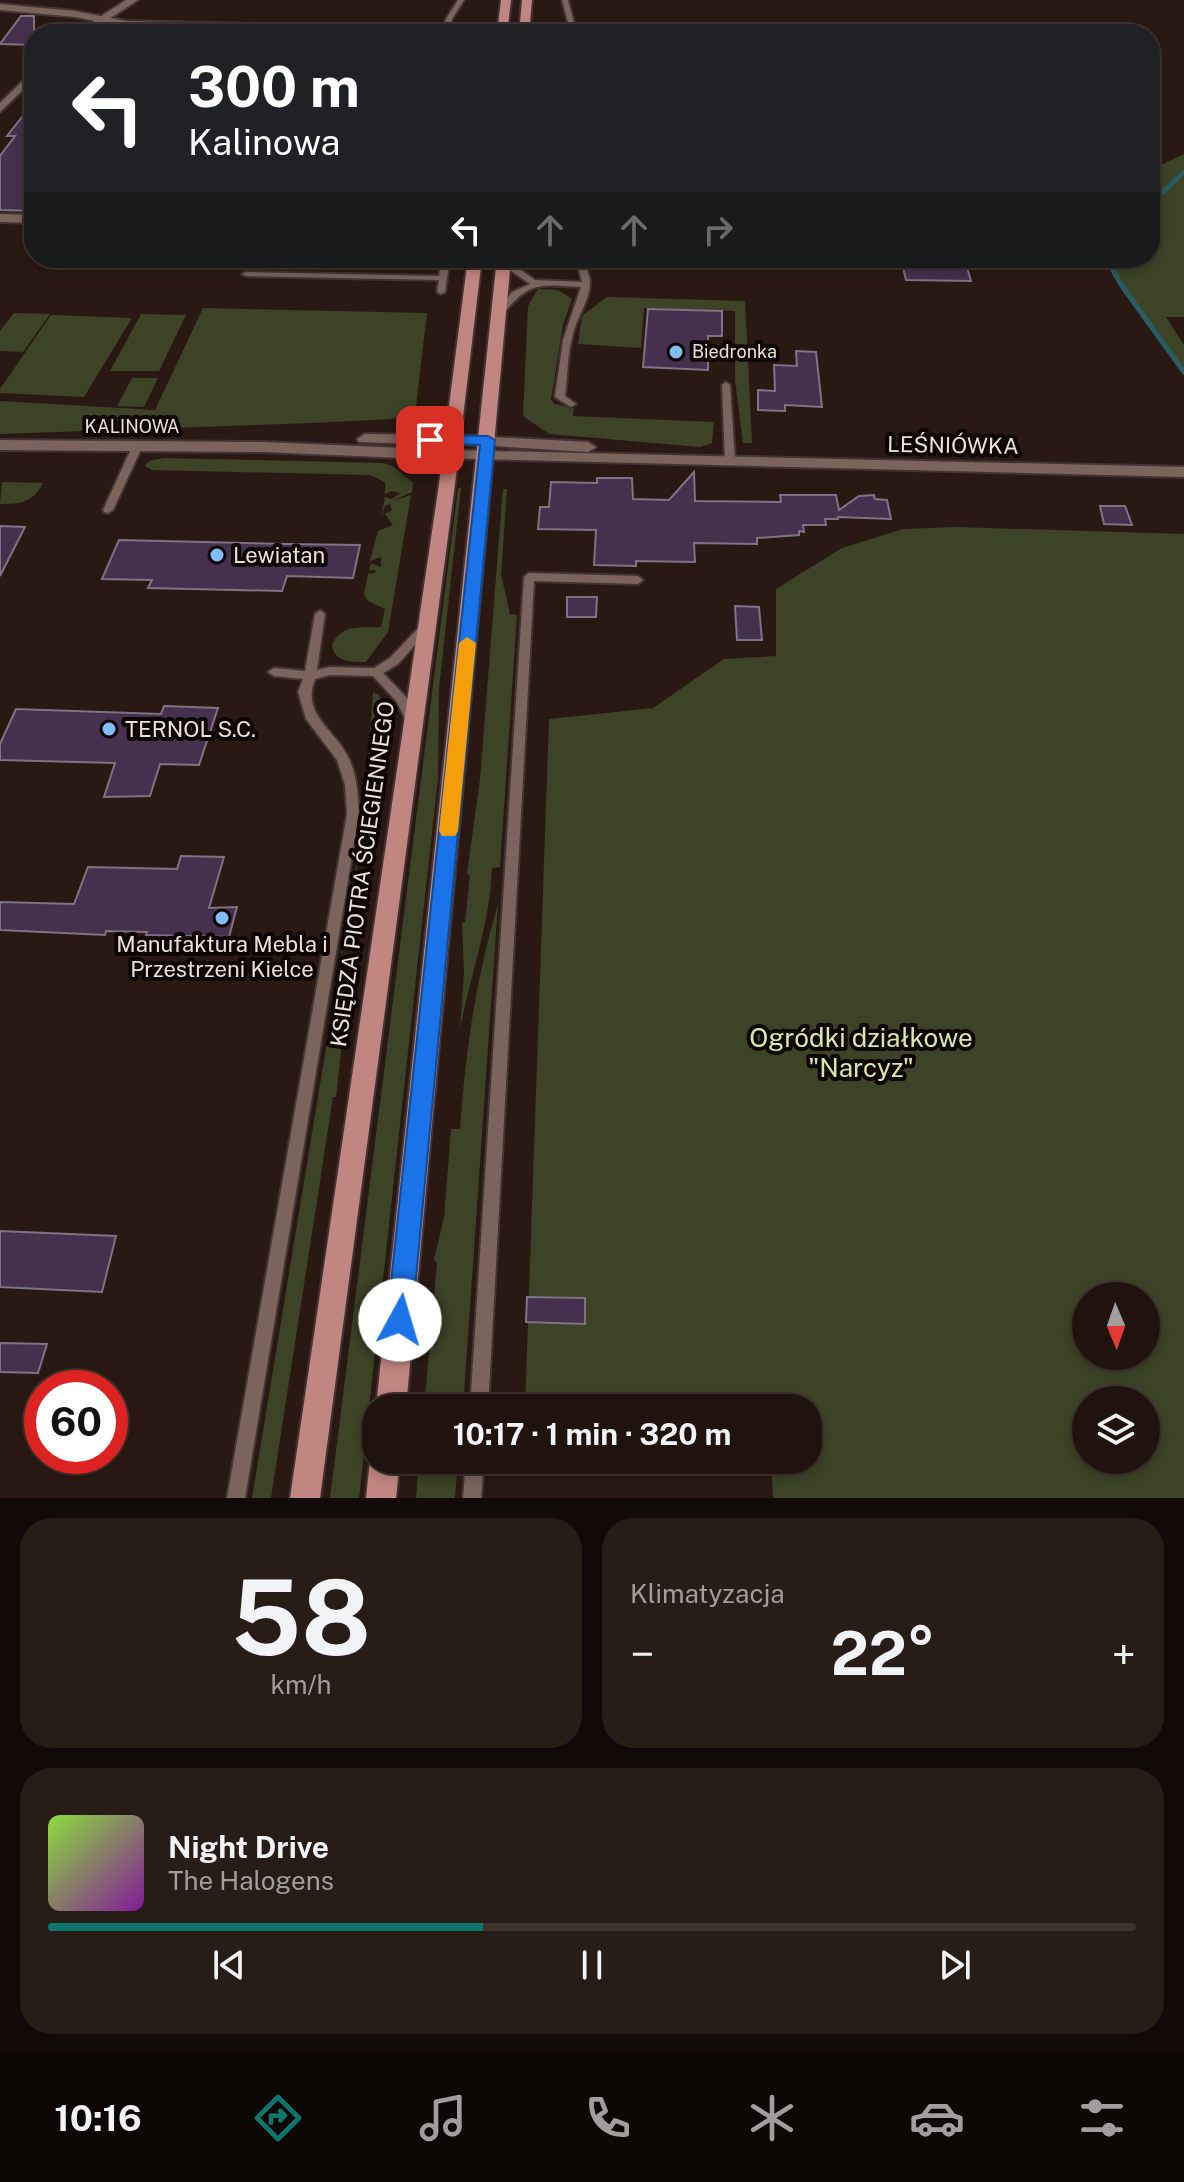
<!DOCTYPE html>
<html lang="pl">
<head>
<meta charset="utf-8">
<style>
  body { margin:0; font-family:"Public Sans",sans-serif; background:#281c17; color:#f1f3f6; height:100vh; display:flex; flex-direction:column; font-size:30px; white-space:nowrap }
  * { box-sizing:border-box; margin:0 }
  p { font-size:26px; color:#a29e9e }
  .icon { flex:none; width:44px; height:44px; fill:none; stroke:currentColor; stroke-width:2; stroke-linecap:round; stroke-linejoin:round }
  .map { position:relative; height:1498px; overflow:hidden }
  .details { display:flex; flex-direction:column; gap:20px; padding:20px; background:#120a08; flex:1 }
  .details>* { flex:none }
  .banner { position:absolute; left:24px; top:24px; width:1136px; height:244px; border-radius:32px; box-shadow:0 4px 12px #0003,0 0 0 2px #3d322e; background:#202124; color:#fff; overflow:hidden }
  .needle { width:52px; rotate:178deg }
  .fabs { position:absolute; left:1072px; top:1282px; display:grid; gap:16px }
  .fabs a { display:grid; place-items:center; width:88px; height:88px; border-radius:50%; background:#20130e; box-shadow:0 4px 12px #0003,0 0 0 2px #3d322e; font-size:40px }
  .speed { position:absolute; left:24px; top:1370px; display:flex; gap:16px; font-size:40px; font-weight:700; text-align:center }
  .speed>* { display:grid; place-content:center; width:104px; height:104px; border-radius:50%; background:#20130e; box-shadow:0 4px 12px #0003,0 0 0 2px #3d322e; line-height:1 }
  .speed .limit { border:12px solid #d22; background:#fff; color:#111 }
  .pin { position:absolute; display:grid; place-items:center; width:68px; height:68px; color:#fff; margin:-34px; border-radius:16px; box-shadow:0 4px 12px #0006 }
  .me { position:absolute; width:88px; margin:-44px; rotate:6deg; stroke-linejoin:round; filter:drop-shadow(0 0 6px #0008) }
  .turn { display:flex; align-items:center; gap:28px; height:168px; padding:0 32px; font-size:36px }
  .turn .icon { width:104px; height:104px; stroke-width:2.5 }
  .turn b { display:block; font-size:56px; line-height:68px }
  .lanes { display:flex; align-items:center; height:76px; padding:0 32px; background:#0003; justify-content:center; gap:40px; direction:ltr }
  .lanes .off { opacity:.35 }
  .big { font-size:60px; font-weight:700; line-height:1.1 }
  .details .widget { flex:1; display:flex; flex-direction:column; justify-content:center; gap:12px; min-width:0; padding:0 28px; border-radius:32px; background:#281c17 }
  .details .dial { align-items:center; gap:0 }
  .dial b { font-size:104px; line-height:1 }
  .song { display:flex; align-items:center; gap:24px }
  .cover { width:96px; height:96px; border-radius:12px; background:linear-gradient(135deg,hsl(90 70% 55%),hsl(290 70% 35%)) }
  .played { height:8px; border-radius:4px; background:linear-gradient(90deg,#0f766e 40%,#3d322e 40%) }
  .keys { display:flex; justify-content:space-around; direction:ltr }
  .heat { display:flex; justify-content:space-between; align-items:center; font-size:44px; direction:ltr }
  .details .tiles { flex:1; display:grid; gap:20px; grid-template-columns:1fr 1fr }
  .widget:last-child { grid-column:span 2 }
  .trip { position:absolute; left:362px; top:1394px; width:460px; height:80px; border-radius:32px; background:#20130e; box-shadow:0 4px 12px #0003,0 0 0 2px #3d322e; font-weight:700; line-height:80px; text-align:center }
  .dock { display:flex; height:128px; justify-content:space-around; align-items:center; background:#0d0806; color:#a29e9e }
  .dock .icon { width:56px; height:56px }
  .dock .on { color:#0f766e }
  .dock b { font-size:36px; color:#f1f3f6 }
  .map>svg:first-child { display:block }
  .green { fill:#3c4326; fill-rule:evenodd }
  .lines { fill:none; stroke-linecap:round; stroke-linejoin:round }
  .stream-far1 { stroke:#285c62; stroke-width:4 }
  .stream { stroke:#285c62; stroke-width:5 }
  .building { fill:#45304d; stroke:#7f7284; stroke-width:2 }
  .service-casing { stroke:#423432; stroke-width:4 }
  .minor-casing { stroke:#423432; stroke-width:4 }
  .tertiary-casing { stroke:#423432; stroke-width:4 }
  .primary-casing { stroke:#423432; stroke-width:4 }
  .service { fill:#7a645c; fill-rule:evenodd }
  .minor { fill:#7a645c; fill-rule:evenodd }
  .tertiary { fill:#7a645c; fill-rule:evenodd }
  .primary { fill:#c18681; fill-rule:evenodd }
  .route { fill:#1a73e8; stroke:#114b97; stroke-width:2 }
  .slow { fill:#f59e0b }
  .poi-dot { fill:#80bdfa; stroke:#0d0604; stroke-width:3 }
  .labels { text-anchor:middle; stroke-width:8; stroke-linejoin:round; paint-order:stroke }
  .far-poi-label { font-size:18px; fill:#ece0db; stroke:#0d0604; text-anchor:start }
  .far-street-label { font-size:18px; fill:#ece0db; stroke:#0d0604 }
  .street-label { font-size:22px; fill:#ece0db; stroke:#0d0604 }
  .poi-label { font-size:22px; fill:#ece0db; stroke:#0d0604; text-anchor:start }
  .near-park-label { font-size:26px; fill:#d7e8a7; stroke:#0d0604 }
</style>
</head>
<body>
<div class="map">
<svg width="1184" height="1498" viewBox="0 0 1184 1498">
  <rect width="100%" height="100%" fill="#2a1913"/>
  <path class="green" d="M 1184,154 L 1184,317 L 1166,317 L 1184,345 L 1184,372 L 1122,286 L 1106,258 L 1150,258 L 1150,164 L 1163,164 Z
    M 538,289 L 558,290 L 572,299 L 563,325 L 551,399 L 554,404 L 574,408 L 573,416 L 714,422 L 712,443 L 700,447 L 549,434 L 523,416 L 528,306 Z
    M 607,297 L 745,301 L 752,443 L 743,443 L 735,380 L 735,311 L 644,308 L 641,348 L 578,344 L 582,316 Z
    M 203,308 L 427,313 L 415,415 L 390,419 L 313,423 L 0,434 L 0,401 L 155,410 Z
    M 14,313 L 50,314 L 23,352 L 0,351 L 0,331 Z
    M 141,314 L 186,315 L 159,371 L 110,371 Z
    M 51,315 L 132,318 L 84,397 L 0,393 L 0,389 Z
    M 132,378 L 158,378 L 144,407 L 117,406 Z
    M 164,458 L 383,463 L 393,466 L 413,483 L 412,492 L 392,501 L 411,495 L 388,632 L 366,662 C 351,662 334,662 332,645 C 341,623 362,628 381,627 L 385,609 L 368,601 L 364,594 L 368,574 L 375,573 L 376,570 L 369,570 L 371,563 L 381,567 L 381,557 L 370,561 L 378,531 L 393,525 L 385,514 L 392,510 L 390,504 L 385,506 L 381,517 L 385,497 L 392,499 L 400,493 L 391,491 L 385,494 L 385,482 L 370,475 L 152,470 L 145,466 L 149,461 Z
    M 2,482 L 43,483 C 33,503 20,504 0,504 Z
    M 458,488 L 461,488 L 439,688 L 438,778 L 359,1498 L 330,1498 Z
    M 503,489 L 507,489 L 501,574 L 510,614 L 517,615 L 500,867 L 492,868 C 490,922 471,975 460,1029 L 464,973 L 462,923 L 465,922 L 470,875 L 467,874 L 480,779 Z
    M 956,527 L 1184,534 L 1184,1498 L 773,1498 L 771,1460 L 808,1460 L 808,1408 L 525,1408 L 549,719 L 653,708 L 724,659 L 776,656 L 776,589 L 842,548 L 903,529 ZM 1086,1296 L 1146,1296 L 1146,1356 L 1086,1356 ZM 1086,1400 L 1146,1400 L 1146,1460 L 1086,1460 Z
    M 373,692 L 379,695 L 384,707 L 330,1028 L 364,818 Z
    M 498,904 L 463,1408 L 424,1408 L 437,1263 L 434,1259 L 444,1218 L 451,1129 L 460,1129 C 466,1048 475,983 498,904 Z
    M 327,1042 L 342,1043 L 336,1097 L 333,1097 L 271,1498 L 252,1498 Z
    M 419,1460 L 458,1460 L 455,1498 L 416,1498 Z"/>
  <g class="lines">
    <path class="stream-far1" d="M 1175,180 L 1184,172"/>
    <path class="stream" d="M 1150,204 L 1178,178
      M 1106,258 L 1122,286 L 1184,372"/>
  </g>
  <path class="building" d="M 21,16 L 34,16 L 34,45 L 0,44 Z
    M 34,102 L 34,211 L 0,210 L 0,156 L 15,136 L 7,136 Z
    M 901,259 L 965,261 L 971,281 L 906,280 Z
    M 648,309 L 722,311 L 722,336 L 708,336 L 708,370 L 643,367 Z
    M 796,351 L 816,352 L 822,407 L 785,405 L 785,411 L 758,410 L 758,390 L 775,391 L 774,365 L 797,366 Z
    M 694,472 L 695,501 L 781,502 L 780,495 L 836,495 L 839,510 L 859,496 L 874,495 L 875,499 L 887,500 L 891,519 L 838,517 L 838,519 L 825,519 L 826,525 L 803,525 L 804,532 L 799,531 L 799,535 L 757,538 L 757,544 L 694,543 L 695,562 L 636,561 L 636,566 L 594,565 L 596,530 L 538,529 L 540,507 L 549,507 L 551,482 L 597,483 L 597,478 L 632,478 L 633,499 L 669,500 Z
    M 1100,506 L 1125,506 L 1132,525 L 1104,524 Z
    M 0,526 L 25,527 L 0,576 Z
    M 119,540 L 286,544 L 360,545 L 353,578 L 287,576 L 282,591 L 148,588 L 152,580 L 102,579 Z
    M 567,597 L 597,597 L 596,617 L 567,617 Z
    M 735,606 L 759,607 L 762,640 L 737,640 Z
    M 164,706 L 218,708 L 199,765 L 160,764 L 150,796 L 104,797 L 115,763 L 0,760 L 0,744 L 16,709 L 161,714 Z
    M 181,856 L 224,857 L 209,908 L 237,907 L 229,937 L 146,935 L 147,932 L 106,931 L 105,935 L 0,930 L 0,902 L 74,904 L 88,867 L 177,869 Z
    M 0,1231 L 116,1236 L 102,1292 L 0,1287 Z
    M 527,1297 L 585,1298 L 585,1324 L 526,1322 Z
    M 0,1343 L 47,1344 L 38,1373 L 0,1372 Z"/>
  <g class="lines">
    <g class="service-casing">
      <path id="service" d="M 458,0 L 464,0 L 452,19 L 448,34 L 442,34 L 446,19 Z
        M 562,0 L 568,0 L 577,34 L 522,34 L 524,31 L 570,30 Z
        M 442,258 L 450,258 L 445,292 L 441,294 L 437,292 L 439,280 L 246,276 L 242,274 L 246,272 L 439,276 Z
        M 572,258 L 580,258 C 585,265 589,272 590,281 C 591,299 577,316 573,334 C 567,354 568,375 565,396 L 576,404 L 571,407 L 555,397 L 563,340 L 581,287 C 539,285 531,280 502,315 L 495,313 L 512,292 L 530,284 L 500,263 L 500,259 L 506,259 L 535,280 L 582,282 L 578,267 Z
        M 726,382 L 730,385 L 735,461 L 730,464 L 725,461 L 722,385 Z
        M 137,444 L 142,447 L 113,510 L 108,513 L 104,512 L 103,510 L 132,447 Z
        M 529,573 L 638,576 L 643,580 L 638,584 L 534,581 L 488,1408 L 470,1408 L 524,577 Z
        M 320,610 L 325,614 L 317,670 L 330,667 L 374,668 L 390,658 L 423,623 L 427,622 L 432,626 L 398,664 L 383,673 L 406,697 L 417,720 L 415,723 L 407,723 L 397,702 L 373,676 L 330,675 L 315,679 C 301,716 335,729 348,757 C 357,774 358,795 359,814 L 245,1498 L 227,1498 L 347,814 L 345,785 L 337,760 L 306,719 L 298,692 L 303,679 L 274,676 L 268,672 L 274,668 L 305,671 L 315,614 Z
        M 466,1460 L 484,1460 L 481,1498 L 463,1498 Z"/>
    </g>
    <g class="minor-casing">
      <path id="minor" d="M 126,0 L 138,0 L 86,34 L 74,34 Z
        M 34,70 L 34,79 L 0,112 L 0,103 Z
        M 0,214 L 34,215 L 34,223 L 0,222 Z
        M 365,434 L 453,435 L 461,440 L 453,445 L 359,442 L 357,439 Z
        M 0,440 L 264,442 L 450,450 L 458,455 L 450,460 L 264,452 L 0,450 Z"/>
    </g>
    <g class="tertiary-casing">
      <path id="tertiary" d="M 0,4 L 75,11 L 126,21 L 524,30 L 529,33 L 126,27 L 75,17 L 0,10 Z
        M 453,435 L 588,442 L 596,447 L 588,452 L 447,443 L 445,440 Z
        M 450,450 L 1184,467 L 1184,477 L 444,458 L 442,455 Z"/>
    </g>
    <g class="primary-casing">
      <path id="primary" d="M 501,0 L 511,0 L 507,34 L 497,34 Z
        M 522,0 L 532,0 L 529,34 L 519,34 Z
        M 468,258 L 482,258 L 455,484 L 320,1498 L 290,1498 L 439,484 Z
        M 497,258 L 511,258 L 406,1408 L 376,1408 Z
        M 374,1449 L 376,1460 L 400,1460 L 396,1498 L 366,1498 L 370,1460 Z"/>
    </g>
    <use href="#service" class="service"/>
    <use href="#minor" class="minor"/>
    <use href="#tertiary" class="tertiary"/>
    <use href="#primary" class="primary"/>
  </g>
  <path class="route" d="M 430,435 L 488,436 L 495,440 L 412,1320 L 409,1329 L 400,1333 L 391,1329 L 387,1320 L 480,445 L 425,443 L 425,437 Z"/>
  <path class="slow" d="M 467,637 L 476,643 L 458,831 L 455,836 L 442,836 L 439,831 L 459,643 Z"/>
  <g class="poi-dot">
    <circle cx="676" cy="352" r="8"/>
    <circle cx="217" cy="555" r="8"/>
    <circle cx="109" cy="729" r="8"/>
    <circle cx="222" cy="918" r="8"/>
  </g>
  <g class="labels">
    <g class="far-poi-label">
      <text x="692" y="358">Biedronka</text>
    </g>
    <g class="far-street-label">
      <text x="132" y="433">KALINOWA</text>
    </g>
    <g class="street-label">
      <text transform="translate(953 445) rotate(1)" y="8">LEŚNIÓWKA</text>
      <text transform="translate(362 874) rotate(-82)" y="8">KSIĘDZA PIOTRA ŚCIEGIENNEGO</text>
    </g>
    <g class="poi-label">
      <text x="233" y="563">Lewiatan</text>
      <text x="125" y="737">TERNOL S.C.</text>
      <text x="222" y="952" text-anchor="middle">Manufaktura Mebla i<tspan x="222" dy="25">Przestrzeni Kielce</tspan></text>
    </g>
    <g class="near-park-label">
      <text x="861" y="1047">Ogródki działkowe<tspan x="861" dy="30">"Narcyz"</tspan></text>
    </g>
  </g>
</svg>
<div class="fabs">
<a><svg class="needle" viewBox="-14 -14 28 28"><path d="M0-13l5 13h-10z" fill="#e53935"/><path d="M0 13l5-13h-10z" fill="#a29e9e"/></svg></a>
<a><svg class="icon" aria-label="layers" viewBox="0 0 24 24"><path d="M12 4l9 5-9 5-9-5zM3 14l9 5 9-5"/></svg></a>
</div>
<div class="speed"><div class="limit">60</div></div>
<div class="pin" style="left:430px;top:440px;background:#d93025"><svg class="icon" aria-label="arrive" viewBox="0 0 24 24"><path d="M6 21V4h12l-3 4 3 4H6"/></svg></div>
<svg class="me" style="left:400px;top:1320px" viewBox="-20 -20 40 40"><circle r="19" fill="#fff"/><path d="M0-13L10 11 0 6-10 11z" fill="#1a73e8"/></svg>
<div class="trip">10:17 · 1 min · 320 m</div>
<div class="banner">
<div class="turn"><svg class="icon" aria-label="left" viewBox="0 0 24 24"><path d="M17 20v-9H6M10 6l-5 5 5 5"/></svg><div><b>300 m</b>Kalinowa</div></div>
<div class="lanes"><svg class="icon" aria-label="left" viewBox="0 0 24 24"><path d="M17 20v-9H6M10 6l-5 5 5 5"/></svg><svg class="icon off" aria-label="ahead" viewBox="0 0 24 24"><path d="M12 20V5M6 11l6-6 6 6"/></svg><svg class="icon off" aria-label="ahead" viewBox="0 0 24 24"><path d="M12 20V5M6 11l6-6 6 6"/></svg><svg class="icon off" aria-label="right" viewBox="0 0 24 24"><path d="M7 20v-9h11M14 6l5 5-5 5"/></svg></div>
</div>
</div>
<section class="details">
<div class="tiles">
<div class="widget dial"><b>58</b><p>km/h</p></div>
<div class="widget"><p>Klimatyzacja</p>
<div class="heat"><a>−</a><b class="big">22°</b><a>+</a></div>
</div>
<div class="widget">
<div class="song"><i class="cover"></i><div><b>Night Drive</b><p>The Halogens</p></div></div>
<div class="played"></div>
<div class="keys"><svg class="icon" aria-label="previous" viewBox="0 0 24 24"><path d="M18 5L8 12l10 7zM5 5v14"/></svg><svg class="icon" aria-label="pause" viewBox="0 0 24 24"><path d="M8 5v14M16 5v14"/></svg><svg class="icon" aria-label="next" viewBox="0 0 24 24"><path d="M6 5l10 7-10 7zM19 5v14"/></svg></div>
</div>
</div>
</section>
<nav class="dock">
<b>10:16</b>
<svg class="icon on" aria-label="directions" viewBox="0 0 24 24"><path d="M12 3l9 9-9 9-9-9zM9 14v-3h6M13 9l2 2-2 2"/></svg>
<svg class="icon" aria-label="music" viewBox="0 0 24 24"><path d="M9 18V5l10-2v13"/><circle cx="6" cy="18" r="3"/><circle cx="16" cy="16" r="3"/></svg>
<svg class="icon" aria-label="phone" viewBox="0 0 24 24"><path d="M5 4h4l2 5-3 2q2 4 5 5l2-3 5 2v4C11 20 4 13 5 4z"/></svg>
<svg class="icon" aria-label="climate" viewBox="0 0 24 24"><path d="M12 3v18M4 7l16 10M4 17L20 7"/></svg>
<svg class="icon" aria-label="car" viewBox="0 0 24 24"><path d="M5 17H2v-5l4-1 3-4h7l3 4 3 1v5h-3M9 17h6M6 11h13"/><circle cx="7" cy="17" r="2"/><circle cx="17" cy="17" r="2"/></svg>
<svg class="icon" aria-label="filters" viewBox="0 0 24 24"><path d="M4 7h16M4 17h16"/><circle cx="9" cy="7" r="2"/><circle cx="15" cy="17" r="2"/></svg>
</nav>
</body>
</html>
